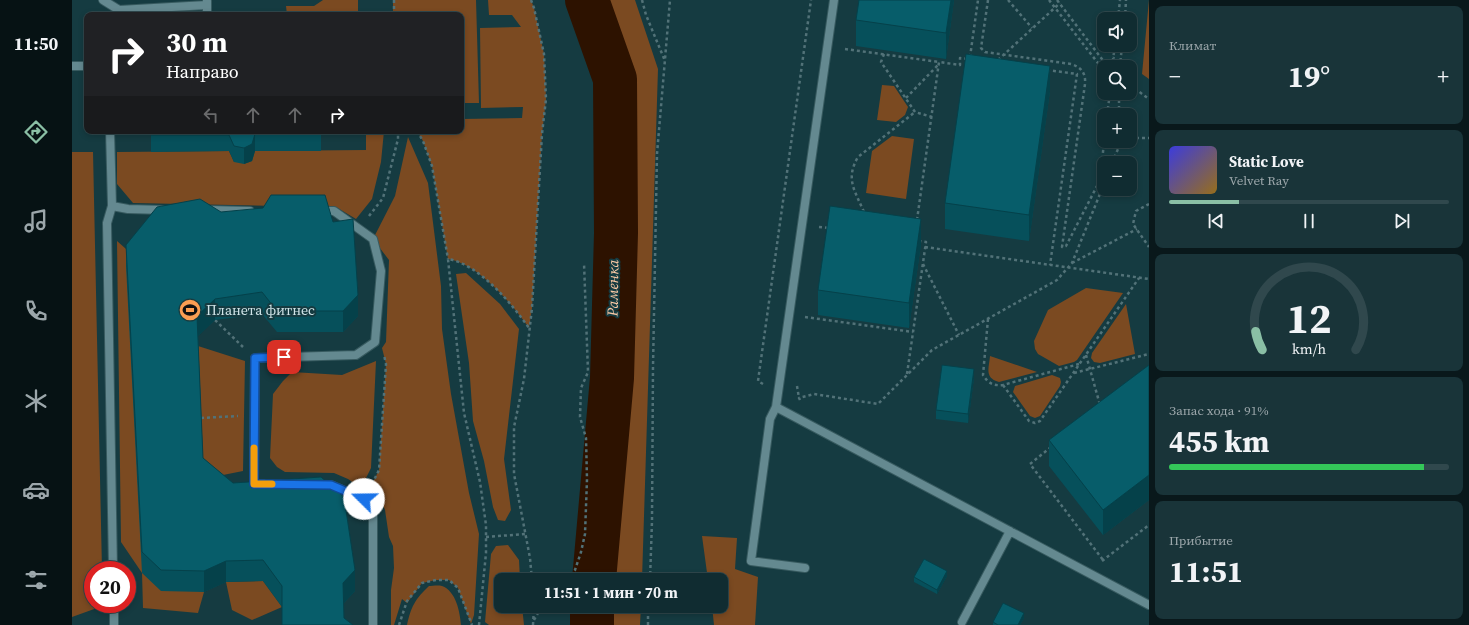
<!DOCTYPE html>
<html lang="ru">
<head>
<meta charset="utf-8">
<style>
  body { margin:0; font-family:"Source Serif 4",serif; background:#193439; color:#f1f3f6; height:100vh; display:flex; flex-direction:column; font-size:15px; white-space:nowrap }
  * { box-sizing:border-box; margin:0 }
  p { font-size:13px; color:#9ca7ab }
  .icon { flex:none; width:22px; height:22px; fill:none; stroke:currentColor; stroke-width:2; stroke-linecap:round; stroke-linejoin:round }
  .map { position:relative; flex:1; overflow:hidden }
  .details { display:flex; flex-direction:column; gap:6px; padding:6px; background:#09181b; width:320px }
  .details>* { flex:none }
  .hud { position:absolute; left:12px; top:12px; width:380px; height:122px; border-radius:8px; box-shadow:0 2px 6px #0003,0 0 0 1px #30484d; background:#202124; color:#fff; overflow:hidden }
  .controls { position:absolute; left:1025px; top:12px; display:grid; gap:8px }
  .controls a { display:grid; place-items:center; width:40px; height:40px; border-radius:8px; background:#102c31; box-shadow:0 2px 6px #0003,0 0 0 1px #30484d; font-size:20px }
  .speed { position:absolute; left:12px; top:561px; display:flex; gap:8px; font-size:20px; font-weight:700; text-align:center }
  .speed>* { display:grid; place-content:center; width:52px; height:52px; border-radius:50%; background:#102c31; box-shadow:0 2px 6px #0003,0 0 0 1px #30484d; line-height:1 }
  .speed .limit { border:6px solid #d22; background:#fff; color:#111 }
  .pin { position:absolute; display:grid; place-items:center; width:34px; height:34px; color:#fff; margin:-17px; border-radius:8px; box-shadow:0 2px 6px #0006 }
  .me { position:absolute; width:44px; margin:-22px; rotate:292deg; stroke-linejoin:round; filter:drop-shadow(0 0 3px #0008) }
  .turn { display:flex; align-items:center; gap:14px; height:84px; padding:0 16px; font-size:18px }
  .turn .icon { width:52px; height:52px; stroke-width:2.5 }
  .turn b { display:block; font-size:28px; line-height:34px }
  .lanes { display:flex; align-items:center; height:38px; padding:0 16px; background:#0003; justify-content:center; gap:20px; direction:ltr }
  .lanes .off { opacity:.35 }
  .big { font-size:30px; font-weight:700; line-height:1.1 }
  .details .widget { flex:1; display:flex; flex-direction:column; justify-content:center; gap:6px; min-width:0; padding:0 14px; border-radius:8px; background:#193439 }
  .details .dial { align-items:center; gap:0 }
  .dial svg { height:104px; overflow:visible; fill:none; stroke:#30484d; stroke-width:7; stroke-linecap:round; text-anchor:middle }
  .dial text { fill:#f1f3f6; stroke:none }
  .song { display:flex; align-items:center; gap:12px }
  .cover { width:48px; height:48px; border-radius:6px; background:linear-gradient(135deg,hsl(240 70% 55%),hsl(40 70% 35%)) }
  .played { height:4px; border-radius:2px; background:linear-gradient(90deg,#8abfa5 25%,#30484d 25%) }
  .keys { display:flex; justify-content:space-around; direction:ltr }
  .heat { display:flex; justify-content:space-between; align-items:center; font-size:22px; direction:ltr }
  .charge { height:6px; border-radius:3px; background:linear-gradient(90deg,#34c759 91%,#30484d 0) }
  .trip { position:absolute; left:422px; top:573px; width:234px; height:40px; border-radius:8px; background:#102c31; box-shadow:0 2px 6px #0003,0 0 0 1px #30484d; font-weight:700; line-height:40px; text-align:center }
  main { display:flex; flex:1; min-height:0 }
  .dock { display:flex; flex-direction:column; width:72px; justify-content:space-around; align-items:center; background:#061214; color:#9ca7ab }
  .dock .icon { width:28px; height:28px }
  .dock .current { color:#8abfa5 }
  .dock b { font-size:18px; color:#f1f3f6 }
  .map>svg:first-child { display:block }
  .green { fill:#7b4a21 }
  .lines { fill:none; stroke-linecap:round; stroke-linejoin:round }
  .river { stroke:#2d1200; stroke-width:44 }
  .service-casing { stroke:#375a5f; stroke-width:10 }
  .path { stroke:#527278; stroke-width:2.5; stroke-dasharray:3 3; stroke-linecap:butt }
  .service { stroke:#648990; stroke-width:8 }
  .wall { fill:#06505b }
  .shaded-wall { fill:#05414a }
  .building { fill:#075d6a; stroke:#05414a }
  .route-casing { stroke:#114b97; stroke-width:10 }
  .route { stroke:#1a73e8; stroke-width:7 }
  .slow { stroke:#f59e0b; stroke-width:7 }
  .labels { text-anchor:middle; stroke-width:4; stroke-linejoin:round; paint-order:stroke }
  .poi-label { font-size:14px; fill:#d1e5e9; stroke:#153b41; text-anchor:start }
  .water-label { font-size:15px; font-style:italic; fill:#f9c8a4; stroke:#153b41 }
</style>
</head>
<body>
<main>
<nav class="dock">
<b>11:50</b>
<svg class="icon current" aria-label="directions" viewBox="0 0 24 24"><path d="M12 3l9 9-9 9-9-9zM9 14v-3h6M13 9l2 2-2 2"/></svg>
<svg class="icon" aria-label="music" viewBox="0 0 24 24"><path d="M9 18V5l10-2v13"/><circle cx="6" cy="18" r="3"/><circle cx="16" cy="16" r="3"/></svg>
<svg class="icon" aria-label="phone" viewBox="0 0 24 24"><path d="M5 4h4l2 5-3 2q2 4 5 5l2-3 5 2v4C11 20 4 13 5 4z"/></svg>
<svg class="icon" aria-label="climate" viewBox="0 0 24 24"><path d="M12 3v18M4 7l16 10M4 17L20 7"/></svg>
<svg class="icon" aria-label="car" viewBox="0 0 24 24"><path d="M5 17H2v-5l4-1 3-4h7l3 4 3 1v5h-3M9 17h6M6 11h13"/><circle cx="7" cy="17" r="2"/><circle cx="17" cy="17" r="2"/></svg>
<svg class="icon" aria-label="filters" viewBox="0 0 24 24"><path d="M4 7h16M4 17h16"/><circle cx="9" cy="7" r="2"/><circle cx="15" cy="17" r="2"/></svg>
</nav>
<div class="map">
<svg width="1077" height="625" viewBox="0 0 1077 625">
  <rect width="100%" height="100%" fill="#153b41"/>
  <path class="green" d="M 251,0 L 286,0 L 286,15 L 215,15 L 214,6 L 242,6 Z
    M 321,0 L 404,0 L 407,103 L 389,103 L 389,15 L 321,15 Z
    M 416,0 L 459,0 L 462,8 L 472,54 L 474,99 L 470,134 L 460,308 L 457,328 C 440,304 407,264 376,259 L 360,166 L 351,141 L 345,131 L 389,131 L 389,119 L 450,118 L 451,107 L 409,108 L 408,28 L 449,27 L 440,15 L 417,15 Z
    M 515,0 L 563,0 L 586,69 L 570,580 L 522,580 L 540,378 L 544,233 L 543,79 Z
    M 1077,0 L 1077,79 L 1070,74 Z
    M 810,85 L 822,86 L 836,107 L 833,115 L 824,122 L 805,120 Z
    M 294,131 L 312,131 L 309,162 L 300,199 L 284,219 L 264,207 L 61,203 L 45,184 L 45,152 L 157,151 L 162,162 L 183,151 L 294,150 Z
    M 820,136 L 842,139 L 834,199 L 794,193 L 800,151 Z
    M 336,137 L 356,183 L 369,286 L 370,329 L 379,394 L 397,493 L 407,534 L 402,615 L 399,624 L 386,588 L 377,580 L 364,580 L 350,583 L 335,603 L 330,599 L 322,625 L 319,625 L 319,590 L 322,568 L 321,546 L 317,537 L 313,510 L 308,498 L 297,490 L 307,470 L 314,364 L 310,348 L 314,342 L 317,260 L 301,239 L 323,196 Z
    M 0,152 L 21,152 L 30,570 L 21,570 L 21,604 L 26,604 L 25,608 L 0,617 Z
    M 45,241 L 62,256 L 132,592 L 126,613 L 71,608 L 70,573 L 49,542 Z
    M 394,273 L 428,304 L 447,329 L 432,459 L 439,510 L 433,521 L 426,520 L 421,507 L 412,461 L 401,421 L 397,363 L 384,274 Z
    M 1014,288 L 1051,293 L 1005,360 L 1002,362 L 987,366 L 966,354 L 963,349 L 962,341 L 976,310 Z
    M 1054,304 L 1063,354 L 1028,363 L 1022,362 L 1019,358 L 1020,353 Z
    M 126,346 L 173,361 L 171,471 L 131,479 Z
    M 918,356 L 965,372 L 927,382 C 912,378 917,368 918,356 Z
    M 304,361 L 299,468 L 289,488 L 276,479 L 262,473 L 213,472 L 205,467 L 198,458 L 201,394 L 211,381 L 220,372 L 270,375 Z
    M 980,375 L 988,378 L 989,382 L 988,386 L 968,416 L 963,418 L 958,416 L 941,392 L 943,386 Z
    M 630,536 L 665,538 L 663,569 L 686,577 L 683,625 L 642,625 L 640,606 L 649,606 L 649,580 L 636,580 Z
    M 436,545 L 447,560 L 448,580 L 429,580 L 429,606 L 450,606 L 452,625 L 417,625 L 413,622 L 419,554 L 424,546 Z
    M 191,581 L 210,607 L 180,620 L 160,610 L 154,582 Z
    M 357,586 C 360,586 366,585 370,586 C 384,591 388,612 389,625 L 335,625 C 339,607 343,599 357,586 Z
    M 520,606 L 569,606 L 568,625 L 520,625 Z"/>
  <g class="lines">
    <path class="river" d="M 515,0 L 543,79 L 544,233 L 540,378 L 522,580
      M 520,606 L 520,625"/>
    <g class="service-casing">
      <path id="service" d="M 31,0 L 47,10 L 135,5
        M 135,1 L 135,15
        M 0,66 L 15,66
        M 38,131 L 40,206
        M 136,210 L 178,211
        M 704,407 L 1077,605
        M 191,484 L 182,484 L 183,358 L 284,355 L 303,342 L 309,271 L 301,239 L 262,211 L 248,211
        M 248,485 L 259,485 L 292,499 L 301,514 L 301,625
        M 733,568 L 679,561 L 698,419 L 704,407 L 762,0
        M 41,570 L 35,223 L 40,206 L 56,209 L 92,210
        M 42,604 L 42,625
        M 890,622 L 938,531"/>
    </g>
    <path class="path" d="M 322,0 L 322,15
      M 459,0 L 462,8 L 472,54 L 474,99 L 470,134 L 460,308 L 452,379 L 442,427 L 442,474 L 458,558 L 460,580
      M 570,0 L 574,15 L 593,61
      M 916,0 L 909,48 L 913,52 L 999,64 C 1009,67 1014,73 1013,84 L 990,247 L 994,246 L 1025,186 L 1029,174 L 1032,141
      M 936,0 L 960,28
      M 977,0 L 1029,67 L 1032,72
      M 985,0 L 1036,67
      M 1046,19 L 1048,0
      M 1053,19 L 1054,0
      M 773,49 L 867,62
      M 812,54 L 809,62 L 843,112 L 860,117
      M 898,57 L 906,0
      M 926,60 L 988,3
      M 1027,63 C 1033,68 1039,63 1042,57
      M 1040,67 L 1043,45
      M 1048,67 L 1050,45
      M 975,70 L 1005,74 L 978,265
      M 1058,85 L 1077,99
      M 834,98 L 867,64
      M 1035,115 L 1038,93
      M 1047,115 L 1047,93
      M 345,131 L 351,141 L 360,166 L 376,259
      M 1058,138 L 1077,138
      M 1040,163 L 1046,149 L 1046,141
      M 1077,204 L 1064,211 L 1061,224 L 1077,247
      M 792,212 C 783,191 773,179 786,157 L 843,112
      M 297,216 L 311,198 L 326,139 L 326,131
      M 845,220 L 867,62 L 888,65 L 888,58 L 896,59
      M 747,227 L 757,228
      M 853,247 L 1077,279
      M 1000,263 L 1065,229
      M 851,264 L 887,335
      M 733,317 L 841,332
      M 916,319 L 911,375 C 916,383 921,386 931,385 L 1007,364
      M 143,320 L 171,347
      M 1014,355 L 1028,405
      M 1002,373 L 1077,354
      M 835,374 L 854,242 L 847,241
      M 691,384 L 686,381 L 739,0
      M 931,385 L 957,421 L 963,423 L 968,421 L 1067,278
      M 725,386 L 727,398
      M 728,400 L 727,398 L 742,394 L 806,404 L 860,350 L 985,280 L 1000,263 L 1032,184
      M 129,418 L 166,416
      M 979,447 L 958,464 L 1031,560
      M 300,484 L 307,470 L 314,364 L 312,355
      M 414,537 L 453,534
      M 1030,561 L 1077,525
      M 495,580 L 503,570 L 509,552 L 513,534 L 515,479 L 514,438 L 508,417 L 509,388 L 516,372 L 512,263
      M 578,580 L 580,521 L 581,367 L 585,154 L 598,0
      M 462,620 L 470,606
      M 327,625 L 335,601 L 350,583 L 364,580 L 377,580 L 386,588 L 400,625
      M 407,625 L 414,553 L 414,525 L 408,482 L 392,413 L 376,259 C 407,264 440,304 457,328
      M 461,625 L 462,606
      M 576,625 L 576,606"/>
    <use href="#service" class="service"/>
  </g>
  <path class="wall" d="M 787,0 L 882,0 L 874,59 L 784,46 L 784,20 Z
    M 978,91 L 957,241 L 873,229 L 873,203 Z
    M 79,131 L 249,131 L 249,151 L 183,151 L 180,161 L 172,164 L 162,162 L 157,151 L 79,152 Z
    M 849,244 L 837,328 L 746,315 L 746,290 Z
    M 54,245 L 286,316 L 271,332 L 205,332 L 190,314 L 143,320 L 126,336 L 131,458 L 283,591 L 272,603 L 210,607 L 191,581 L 154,582 L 132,592 L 89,591 L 70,573 L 54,266 Z
    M 1077,365 L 1077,500 L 1031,535 L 977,466 L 977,440 Z
    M 902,378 L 896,423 L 864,419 L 864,410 Z
    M 875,576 L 865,594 L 842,582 L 842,577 Z
    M 952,618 L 948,625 L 921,625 L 921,622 Z"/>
  <path class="shaded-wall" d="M 879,0 L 882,0 L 874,59 L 874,33 Z
    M 978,66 L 978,91 L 957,241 L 957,215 Z
    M 183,134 L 183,151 L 180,161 L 172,164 L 172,148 Z
    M 849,219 L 849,244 L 837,328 L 837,303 Z
    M 286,295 L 286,316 L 271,332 L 271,311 Z
    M 143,299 L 143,320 L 125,337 L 125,316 Z
    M 902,369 L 902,378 L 896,423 L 896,414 Z
    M 1077,475 L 1077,500 L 1031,535 L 1031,510 Z
    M 154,561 L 154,582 L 132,592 L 132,571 Z
    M 283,570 L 283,591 L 271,604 L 271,583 Z
    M 875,571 L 875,576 L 865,594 L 865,590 Z
    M 952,613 L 952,618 L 948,625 L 946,625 Z"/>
  <path class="building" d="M 787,0 L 879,0 L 874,33 L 784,20 Z
    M 894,54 L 978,66 L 957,215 L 873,203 Z
    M 79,131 L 249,131 L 249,134 L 183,134 L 180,144 L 172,148 L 162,146 L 157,135 L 79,135 Z
    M 199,195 L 253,195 L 261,222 L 281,219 L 286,295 L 271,311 L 205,311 L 190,292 L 143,299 L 125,316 L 131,458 L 161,483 L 249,477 L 272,497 L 283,570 L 271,583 L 272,618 L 281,625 L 210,625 L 210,586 L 191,560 L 154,561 L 132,571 L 89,570 L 70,552 L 54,245 L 85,207 L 128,199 L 149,212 L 191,208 Z
    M 758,206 L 849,219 L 837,303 L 746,290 Z
    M 870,365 L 902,369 L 896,414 L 864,410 Z
    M 1077,365 L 1077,475 L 1031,510 L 977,440 Z
    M 852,559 L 875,571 L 865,590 L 842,577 Z
    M 931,603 L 952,613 L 946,625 L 926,625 L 921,622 Z"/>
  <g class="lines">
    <g class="route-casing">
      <path id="route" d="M 212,357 L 183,358 L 182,484 L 259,485 L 292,499"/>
    </g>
    <use href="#route" class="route"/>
    <path class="slow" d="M 182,448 L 182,484 L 200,484"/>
  </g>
  <defs>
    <g id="stadium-disc" transform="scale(1.15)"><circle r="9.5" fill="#fb9e52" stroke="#153b41"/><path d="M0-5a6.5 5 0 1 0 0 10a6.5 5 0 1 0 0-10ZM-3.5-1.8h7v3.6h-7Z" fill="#111"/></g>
  </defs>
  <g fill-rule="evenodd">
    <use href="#stadium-disc" x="118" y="310"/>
  </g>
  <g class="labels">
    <g class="poi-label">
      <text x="134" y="315">Планета фитнес</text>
    </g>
    <g class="water-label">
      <text transform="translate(541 288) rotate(-89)" y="5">Раменка</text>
    </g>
  </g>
</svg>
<div class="controls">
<a><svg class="icon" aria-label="sound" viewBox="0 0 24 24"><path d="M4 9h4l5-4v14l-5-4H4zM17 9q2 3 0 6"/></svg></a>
<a><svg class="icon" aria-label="search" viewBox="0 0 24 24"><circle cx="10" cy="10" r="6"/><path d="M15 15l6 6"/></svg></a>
<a>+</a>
<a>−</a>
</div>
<div class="speed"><div class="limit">20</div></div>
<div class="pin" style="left:212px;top:357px;background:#d93025"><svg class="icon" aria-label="arrive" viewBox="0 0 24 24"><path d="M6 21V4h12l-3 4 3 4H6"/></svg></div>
<svg class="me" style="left:292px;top:499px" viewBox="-20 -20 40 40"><circle r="19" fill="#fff"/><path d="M0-13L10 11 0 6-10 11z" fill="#1a73e8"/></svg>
<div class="trip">11:51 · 1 мин · 70 m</div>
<div class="hud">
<div class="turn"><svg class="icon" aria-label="right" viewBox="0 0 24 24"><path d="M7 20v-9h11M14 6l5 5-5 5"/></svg><div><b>30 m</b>Направо</div></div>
<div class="lanes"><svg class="icon off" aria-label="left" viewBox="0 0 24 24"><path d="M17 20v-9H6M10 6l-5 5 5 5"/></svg><svg class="icon off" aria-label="ahead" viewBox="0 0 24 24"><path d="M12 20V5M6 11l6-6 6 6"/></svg><svg class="icon off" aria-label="ahead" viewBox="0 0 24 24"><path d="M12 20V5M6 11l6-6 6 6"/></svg><svg class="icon" aria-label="right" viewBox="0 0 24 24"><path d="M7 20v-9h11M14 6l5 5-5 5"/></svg></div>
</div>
</div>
<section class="details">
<div class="widget"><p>Климат</p>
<div class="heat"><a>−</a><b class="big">19°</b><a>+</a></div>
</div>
<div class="widget">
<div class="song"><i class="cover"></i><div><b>Static Love</b><p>Velvet Ray</p></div></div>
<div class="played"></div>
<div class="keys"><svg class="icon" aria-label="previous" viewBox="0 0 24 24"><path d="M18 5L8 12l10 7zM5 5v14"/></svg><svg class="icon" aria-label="pause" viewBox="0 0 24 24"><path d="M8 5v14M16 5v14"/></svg><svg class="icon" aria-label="next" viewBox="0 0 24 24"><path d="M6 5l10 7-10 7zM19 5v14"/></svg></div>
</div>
<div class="widget dial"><svg viewBox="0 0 100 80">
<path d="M14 69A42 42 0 1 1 86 69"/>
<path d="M14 69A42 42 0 0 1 9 55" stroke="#8abfa5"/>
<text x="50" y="56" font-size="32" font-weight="700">12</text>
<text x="50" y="72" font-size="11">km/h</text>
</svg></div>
<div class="widget"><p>Запас хода · 91%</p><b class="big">455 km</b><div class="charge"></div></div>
<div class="widget"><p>Прибытие</p><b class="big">11:51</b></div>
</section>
</main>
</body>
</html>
